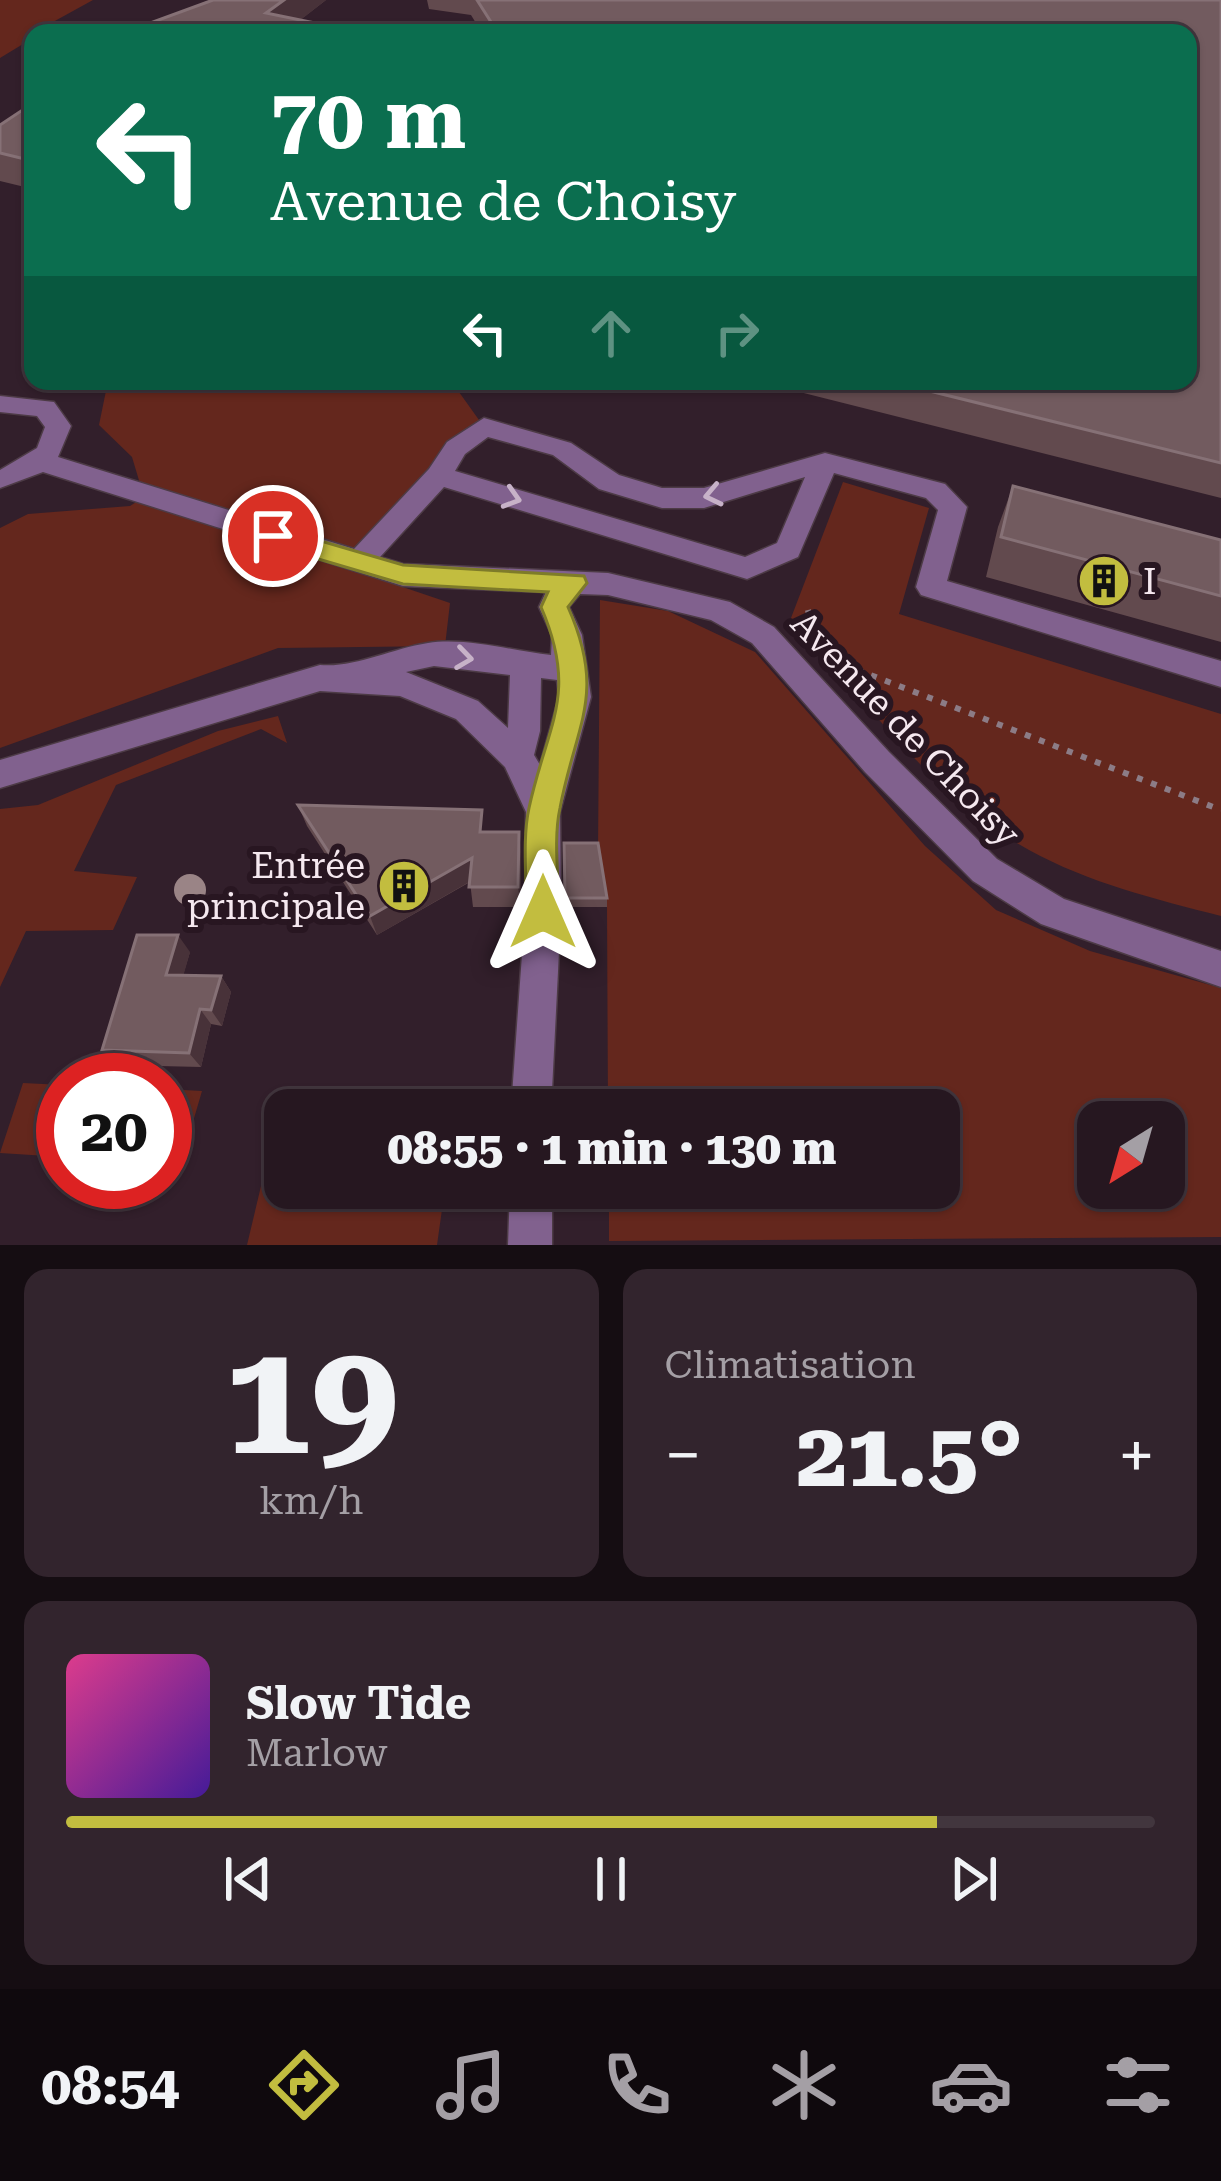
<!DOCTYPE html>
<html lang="fr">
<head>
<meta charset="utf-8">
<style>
  body { margin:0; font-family:"Roboto Serif",serif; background:#32242d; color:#f1f3f6; height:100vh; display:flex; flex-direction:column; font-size:45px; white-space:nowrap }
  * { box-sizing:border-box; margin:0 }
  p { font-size:39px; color:#a49fa5 }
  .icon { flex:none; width:66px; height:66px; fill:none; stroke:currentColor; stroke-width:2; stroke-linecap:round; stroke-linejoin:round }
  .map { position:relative; height:1245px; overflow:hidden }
  .sheet { display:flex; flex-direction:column; gap:24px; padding:24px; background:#150d12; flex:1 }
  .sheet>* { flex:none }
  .guide { position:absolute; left:24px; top:24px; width:1173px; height:366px; border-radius:24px; box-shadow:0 3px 9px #0004,0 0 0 3px #42363e; background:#0b6e4f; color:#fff; overflow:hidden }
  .needle { width:78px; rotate:217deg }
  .buttons { position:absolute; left:1077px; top:1101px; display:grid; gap:24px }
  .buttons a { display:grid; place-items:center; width:108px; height:108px; border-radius:24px; background:#261720; box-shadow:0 3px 9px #0004,0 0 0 3px #42363e; font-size:60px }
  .speed { position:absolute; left:36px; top:1053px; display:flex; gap:24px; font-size:60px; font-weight:700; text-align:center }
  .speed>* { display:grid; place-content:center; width:156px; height:156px; border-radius:50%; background:#261720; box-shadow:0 3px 9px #0004,0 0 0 3px #42363e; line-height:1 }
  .speed .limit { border:18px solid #d22; background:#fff; color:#111 }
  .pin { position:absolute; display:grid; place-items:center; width:102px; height:102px; color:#fff; margin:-51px; border:6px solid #fff; border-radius:50%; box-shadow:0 3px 12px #0007 }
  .me { position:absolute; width:132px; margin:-66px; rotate:0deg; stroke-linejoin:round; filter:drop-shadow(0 0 9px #0008) }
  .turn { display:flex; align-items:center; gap:42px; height:252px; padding:0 48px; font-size:54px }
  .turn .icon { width:156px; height:156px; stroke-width:2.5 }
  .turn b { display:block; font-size:84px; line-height:102px }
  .lanes { display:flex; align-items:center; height:114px; padding:0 48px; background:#0003; justify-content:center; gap:60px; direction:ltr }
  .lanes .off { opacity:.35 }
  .big { font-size:90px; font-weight:800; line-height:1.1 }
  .sheet .widget { flex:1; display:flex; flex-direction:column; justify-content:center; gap:18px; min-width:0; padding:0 42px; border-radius:24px; background:#32242d }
  .sheet .dial { align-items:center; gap:0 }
  .dial b { font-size:156px; line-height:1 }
  .song { display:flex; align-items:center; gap:36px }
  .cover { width:144px; height:144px; border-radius:18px; background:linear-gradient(135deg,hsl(330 70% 55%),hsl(260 70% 35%)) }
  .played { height:12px; border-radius:6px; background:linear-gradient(90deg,#c2bd3f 80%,#42363e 80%) }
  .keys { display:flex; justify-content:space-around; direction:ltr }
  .heat { display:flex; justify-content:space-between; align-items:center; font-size:66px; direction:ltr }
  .sheet .tiles { flex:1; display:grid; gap:24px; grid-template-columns:1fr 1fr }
  .widget:last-child { grid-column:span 2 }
  .trip { position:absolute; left:264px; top:1089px; width:696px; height:120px; border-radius:24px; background:#261720; box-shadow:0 3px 9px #0004,0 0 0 3px #42363e; font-weight:800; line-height:120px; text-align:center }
  .tab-bar { display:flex; height:192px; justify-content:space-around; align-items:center; background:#0f090d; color:#a49fa5 }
  .tab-bar .icon { width:84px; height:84px }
  .tab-bar .on { color:#c2bd3f }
  .tab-bar b { font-size:54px; color:#f1f3f6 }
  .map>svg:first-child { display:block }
  .green { fill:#64271d; fill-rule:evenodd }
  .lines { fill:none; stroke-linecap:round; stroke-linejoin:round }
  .minor-casing { stroke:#4d3b46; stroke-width:3 }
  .path { stroke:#8c7c86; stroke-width:6; stroke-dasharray:6 9; stroke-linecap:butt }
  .minor { fill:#81618e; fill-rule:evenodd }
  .tree { fill:#9a8486 }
  .wall { fill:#624a4e }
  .shaded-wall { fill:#483239 }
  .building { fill:#725b5f; stroke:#867176; stroke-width:3 }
  .oneway { stroke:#c7b2c8 }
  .route { fill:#c2bd3f; stroke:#7e7b29; stroke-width:3 }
  .labels { text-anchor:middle; stroke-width:12; stroke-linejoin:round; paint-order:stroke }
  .poi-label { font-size:36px; fill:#f5e8ef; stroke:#281621; text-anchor:start }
  .street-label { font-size:36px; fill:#f5e8ef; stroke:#281621 }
</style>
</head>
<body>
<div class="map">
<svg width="1221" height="1245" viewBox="0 0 1221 1245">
  <rect width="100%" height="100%" fill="#321f2b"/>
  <path class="green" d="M 0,0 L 93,0 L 33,33 L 33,38 L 0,58 Z
    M 108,381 L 418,381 L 459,392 L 484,427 L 357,563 L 388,582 L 450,603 L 445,646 L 278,648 L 0,748 L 0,528 L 28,514 L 130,506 L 144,497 L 132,457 L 99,425 Z
    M 843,482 L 929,508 L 899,614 L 1221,714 L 1221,916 C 1155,899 1089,883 1029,850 C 933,797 863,698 791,618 Z
    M 600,600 L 668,611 L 755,652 L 925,846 L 996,910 L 1090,951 L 1221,988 L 1221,1237 L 609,1241 L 609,1188 L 939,1188 L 939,1110 L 608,1110 L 607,907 L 598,853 ZM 1098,1122 L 1164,1122 L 1164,1188 L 1098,1188 Z
    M 278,716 L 287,743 L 261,729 L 116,785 L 74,871 L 137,877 L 113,930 L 26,931 L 0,987 L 0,809 L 38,805 L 218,731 Z
    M 23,1083 L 63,1085 L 63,1157 L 0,1153 Z
    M 165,1089 L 202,1091 L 180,1166 L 165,1165 Z
    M 276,1123 L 285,1124 L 285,1188 L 445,1188 L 437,1245 L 247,1245 Z"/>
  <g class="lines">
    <g class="minor-casing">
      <path id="minor" d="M 0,396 L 54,402 L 71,426 L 58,457 L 354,549 L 429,469 L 447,442 L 484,418 L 571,443 L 619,475 L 662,488 L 704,488 L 825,453 L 945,484 L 967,507 L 947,581 L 1221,661 L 1221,687 L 921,595 L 916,587 L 938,510 L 926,498 L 834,473 L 798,557 L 747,579 L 444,487 L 380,557 L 403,564 L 608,573 L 730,602 L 774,627 L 889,752 L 997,859 L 1064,899 L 1221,951 L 1221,987 L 1041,924 L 973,881 L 865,772 L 752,643 L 711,620 L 608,595 L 580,594 L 569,607 L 582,635 L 591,697 L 560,812 L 561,912 L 551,1110 L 511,1110 L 525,912 L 526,812 L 505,767 L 456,719 L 400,696 L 320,691 L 0,788 L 0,760 L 320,665 C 355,668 390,649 428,643 C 466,637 513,651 551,655 L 552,635 L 539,607 L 546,592 L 403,586 L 43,472 L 0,488 L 0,470 L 37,448 L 45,427 L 37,416 L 0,412 ZM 488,437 L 553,455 L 599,489 L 662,508 L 704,508 L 805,477 L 777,543 L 745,557 L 455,471 L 465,454 ZM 434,666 L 510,675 L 508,728 L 478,701 L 406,672 ZM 541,678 L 557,680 L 559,697 L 540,765 L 534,755 L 540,731 Z
        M 510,1188 L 552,1188 L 552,1245 L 508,1245 Z"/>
    </g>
    <path class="path" d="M 808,610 L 815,642
      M 829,659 L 1221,810"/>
    <use href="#minor" class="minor"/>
  </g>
  <circle class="tree" cx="190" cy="890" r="16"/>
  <path class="wall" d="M 326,0 L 300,20 L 364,33 L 153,33 L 150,23 Z
    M 427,0 L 1221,0 L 1221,498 L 756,381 L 1188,381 L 1188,33 L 482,33 L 471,15 L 429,9 Z
    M 33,111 L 33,189 L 0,181 L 0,125 Z
    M 1013,486 L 1221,540 L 1221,642 L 986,577 L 998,527 Z
    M 298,805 L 485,832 L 521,852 L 521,907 L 473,907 L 470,882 L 377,935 L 307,826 Z
    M 564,843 L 607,898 L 607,907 L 565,907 Z
    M 190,952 L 183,975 L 221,976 L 231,992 L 222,1026 L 211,1024 L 201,1067 L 117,1065 L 102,1050 Z"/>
  <path class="shaded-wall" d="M 284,0 L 326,0 L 284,33 L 266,13 Z
    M 519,832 L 521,852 L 521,907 L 518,887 Z
    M 472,858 L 476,878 L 377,935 L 370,916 Z
    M 178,935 L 190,952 L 179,991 L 166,975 Z
    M 221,976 L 231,992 L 222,1026 L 211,1010 Z
    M 200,1009 L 211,1024 L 201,1067 L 189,1053 Z"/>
  <path class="building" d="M 213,0 L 284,0 L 266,13 L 364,33 L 201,33 L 150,23 Z
    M 477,0 L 1221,0 L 1221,463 L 889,381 L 1188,381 L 1188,33 L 498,33 Z
    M 24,109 L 33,111 L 33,161 L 0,153 L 0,125 Z
    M 1013,486 L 1221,540 L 1221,596 L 1001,537 Z
    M 298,805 L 482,810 L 480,832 L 519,832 L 518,887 L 469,887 L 472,858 L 370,916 Z
    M 564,843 L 598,843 L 607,898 L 565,898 Z
    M 137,935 L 178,935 L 166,975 L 221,976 L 211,1010 L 200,1009 L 189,1053 L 102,1050 Z"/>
  <defs><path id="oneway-chevron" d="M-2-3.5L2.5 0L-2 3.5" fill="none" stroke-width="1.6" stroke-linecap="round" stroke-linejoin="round" transform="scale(3)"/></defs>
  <g class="oneway">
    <use href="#oneway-chevron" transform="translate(713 495) rotate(168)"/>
    <use href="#oneway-chevron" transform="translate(512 498) rotate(17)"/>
    <use href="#oneway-chevron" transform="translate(464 658) rotate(8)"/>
  </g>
  <path class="route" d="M 273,527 L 403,565 L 584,576 L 587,583 L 568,607 C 607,695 576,723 560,808 C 553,840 559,879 559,912 L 554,923 L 543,927 L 531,923 L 526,912 C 527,879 522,840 529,808 C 547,724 579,695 541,607 L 548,592 L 403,584 L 264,543 L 260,536 L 264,529 Z"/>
  <defs>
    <g id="building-disc" transform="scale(2.7)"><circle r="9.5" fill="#c2bd3f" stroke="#281621"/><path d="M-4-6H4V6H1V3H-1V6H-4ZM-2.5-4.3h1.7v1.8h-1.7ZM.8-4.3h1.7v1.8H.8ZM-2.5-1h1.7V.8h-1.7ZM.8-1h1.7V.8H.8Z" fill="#111"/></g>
  </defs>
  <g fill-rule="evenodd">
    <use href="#building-disc" x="1104" y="581"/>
    <use href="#building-disc" x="404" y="886"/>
  </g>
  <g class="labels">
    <g class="poi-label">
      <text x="1143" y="594">I</text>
      <text x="365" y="878" text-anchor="end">Entrée<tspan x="365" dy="41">principale</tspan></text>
    </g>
    <g class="street-label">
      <text transform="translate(906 728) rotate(46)" y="13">Avenue de Choisy</text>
    </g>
  </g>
</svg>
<div class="buttons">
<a><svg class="needle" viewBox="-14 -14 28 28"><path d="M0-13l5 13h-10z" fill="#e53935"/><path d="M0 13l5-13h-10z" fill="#a49fa5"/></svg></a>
</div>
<div class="speed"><div class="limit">20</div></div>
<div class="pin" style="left:273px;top:536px;background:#d93025"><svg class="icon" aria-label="arrive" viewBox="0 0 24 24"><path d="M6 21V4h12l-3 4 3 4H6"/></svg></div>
<svg class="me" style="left:543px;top:912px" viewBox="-20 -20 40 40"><path d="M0-17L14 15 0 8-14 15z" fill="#c2bd3f" stroke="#fff" stroke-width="4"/></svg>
<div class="trip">08:55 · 1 min · 130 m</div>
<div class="guide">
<div class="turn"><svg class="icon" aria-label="left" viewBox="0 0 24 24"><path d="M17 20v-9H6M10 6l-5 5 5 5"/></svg><div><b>70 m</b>Avenue de Choisy</div></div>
<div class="lanes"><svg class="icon" aria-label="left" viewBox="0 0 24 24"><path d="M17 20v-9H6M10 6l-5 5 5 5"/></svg><svg class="icon off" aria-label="ahead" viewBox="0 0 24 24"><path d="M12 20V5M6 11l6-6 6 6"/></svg><svg class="icon off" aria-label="right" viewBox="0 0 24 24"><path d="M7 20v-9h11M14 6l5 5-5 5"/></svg></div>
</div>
</div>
<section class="sheet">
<div class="tiles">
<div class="widget dial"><b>19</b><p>km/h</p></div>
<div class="widget"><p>Climatisation</p>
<div class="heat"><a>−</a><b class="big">21.5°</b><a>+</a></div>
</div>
<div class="widget">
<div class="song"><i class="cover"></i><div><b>Slow Tide</b><p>Marlow</p></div></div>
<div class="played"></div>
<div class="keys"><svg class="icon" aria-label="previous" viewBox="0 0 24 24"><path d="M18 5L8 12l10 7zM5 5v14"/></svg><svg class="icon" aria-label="pause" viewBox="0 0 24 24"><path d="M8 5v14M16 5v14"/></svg><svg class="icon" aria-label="next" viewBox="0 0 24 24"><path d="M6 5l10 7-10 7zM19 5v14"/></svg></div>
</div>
</div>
</section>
<nav class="tab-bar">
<b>08:54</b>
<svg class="icon on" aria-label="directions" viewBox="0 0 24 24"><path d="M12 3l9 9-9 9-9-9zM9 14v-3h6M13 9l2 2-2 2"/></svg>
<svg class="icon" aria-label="music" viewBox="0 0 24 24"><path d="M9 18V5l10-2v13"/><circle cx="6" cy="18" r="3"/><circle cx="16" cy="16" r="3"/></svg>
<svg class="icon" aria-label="phone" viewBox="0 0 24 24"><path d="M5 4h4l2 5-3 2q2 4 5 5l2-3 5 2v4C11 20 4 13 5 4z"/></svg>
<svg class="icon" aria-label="climate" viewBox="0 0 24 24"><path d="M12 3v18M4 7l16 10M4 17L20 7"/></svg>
<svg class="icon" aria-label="car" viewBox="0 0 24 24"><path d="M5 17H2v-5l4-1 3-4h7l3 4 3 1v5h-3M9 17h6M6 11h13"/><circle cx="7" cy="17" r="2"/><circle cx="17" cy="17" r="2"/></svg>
<svg class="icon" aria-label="filters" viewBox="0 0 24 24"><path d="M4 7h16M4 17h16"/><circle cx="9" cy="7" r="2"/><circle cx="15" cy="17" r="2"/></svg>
</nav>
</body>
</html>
